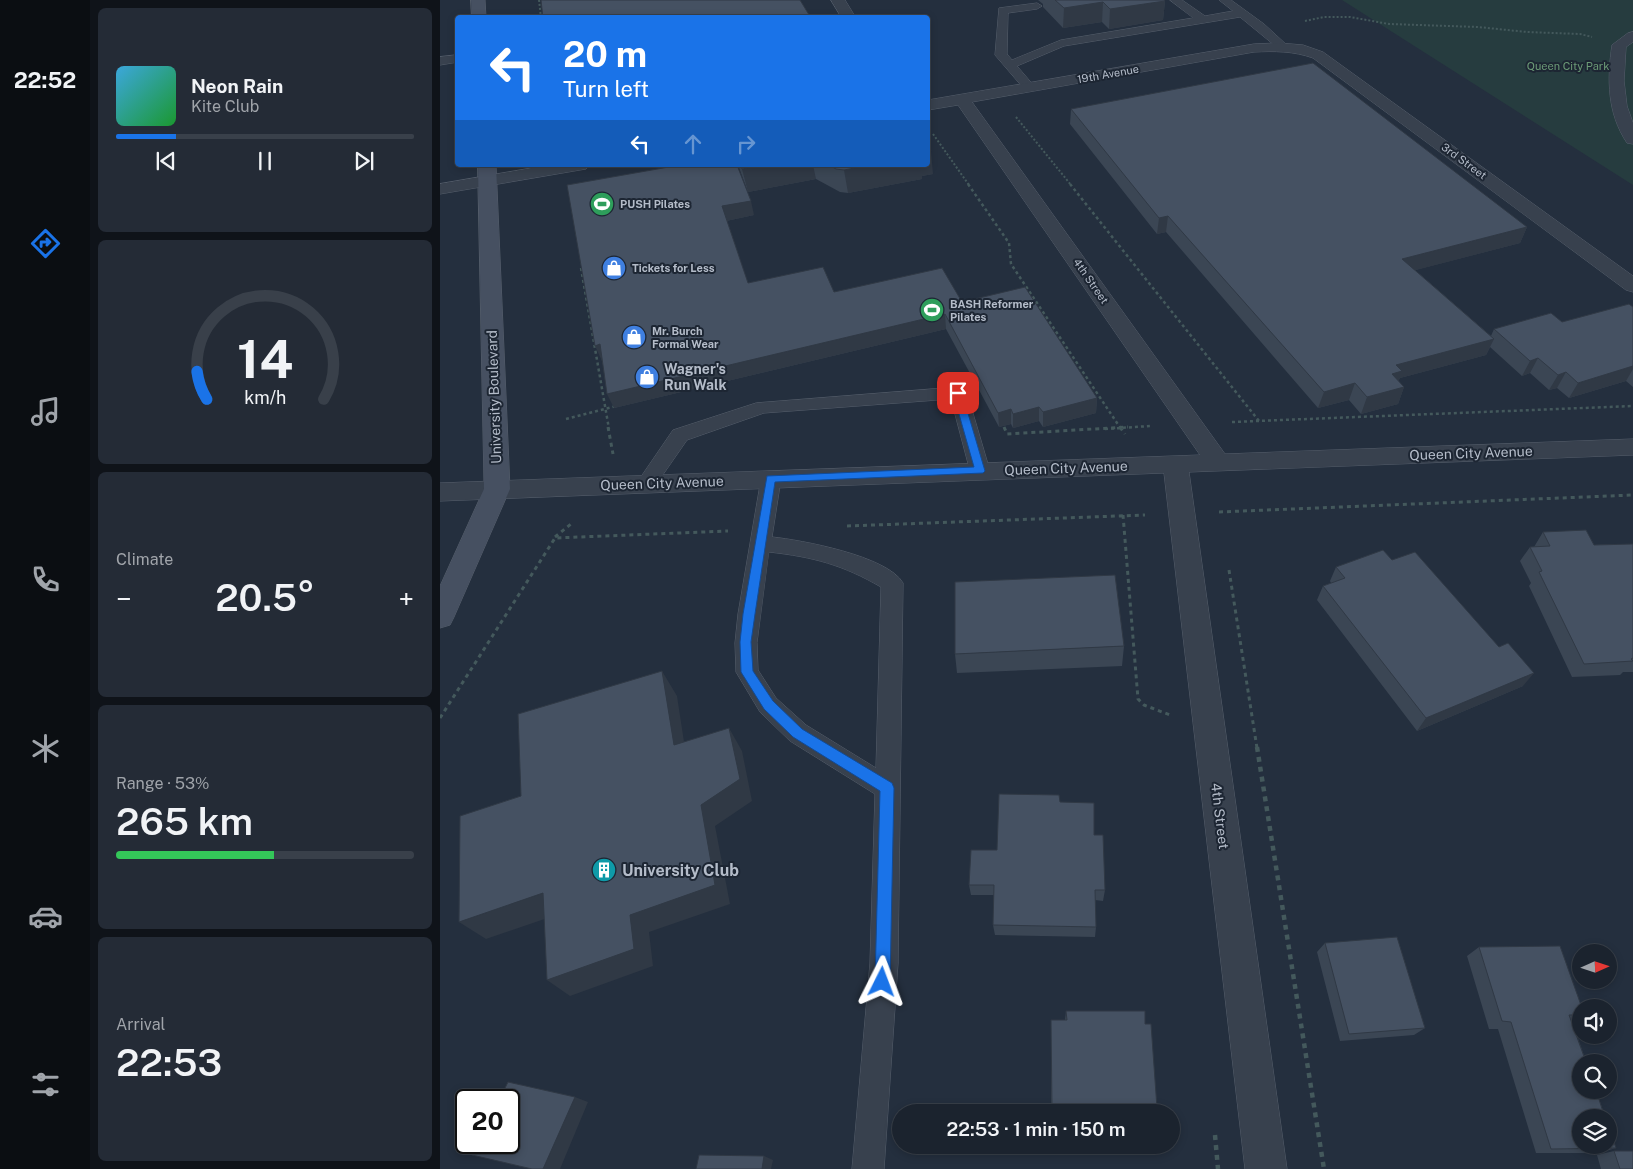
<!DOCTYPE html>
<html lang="en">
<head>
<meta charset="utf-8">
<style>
  body { margin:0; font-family:"Public Sans",sans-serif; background:#242b36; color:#f1f3f6; height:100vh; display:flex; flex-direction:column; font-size:19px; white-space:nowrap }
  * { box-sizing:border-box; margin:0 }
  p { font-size:16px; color:#a0a4aa }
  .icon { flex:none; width:28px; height:28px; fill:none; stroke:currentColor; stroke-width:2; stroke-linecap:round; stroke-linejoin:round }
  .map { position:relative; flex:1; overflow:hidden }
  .drawer { display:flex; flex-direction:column; gap:8px; padding:8px; background:#0f1319; width:350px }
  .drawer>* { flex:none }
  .guide { position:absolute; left:15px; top:15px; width:475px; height:152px; border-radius:5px; box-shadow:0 2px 8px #0003,0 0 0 1px #39404a; background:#1a73e8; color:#fff; overflow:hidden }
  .needle { width:32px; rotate:87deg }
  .controls { position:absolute; left:1132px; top:944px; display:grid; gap:10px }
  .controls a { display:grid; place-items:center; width:45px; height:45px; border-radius:50%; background:#1b232e; box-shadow:0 2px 8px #0003,0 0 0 1px #39404a; font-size:25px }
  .speed { position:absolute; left:15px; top:1089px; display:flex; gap:10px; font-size:25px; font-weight:700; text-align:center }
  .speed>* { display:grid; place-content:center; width:65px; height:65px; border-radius:50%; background:#1b232e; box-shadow:0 2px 8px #0003,0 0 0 1px #39404a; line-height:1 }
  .speed .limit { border:2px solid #111; border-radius:8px; background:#fff; color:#111 }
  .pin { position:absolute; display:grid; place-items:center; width:42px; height:42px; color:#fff; margin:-21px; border-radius:10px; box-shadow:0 2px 8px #0006 }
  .me { position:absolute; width:55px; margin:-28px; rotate:3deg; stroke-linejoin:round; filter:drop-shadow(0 0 4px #0008) }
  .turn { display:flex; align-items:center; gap:18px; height:105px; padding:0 25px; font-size:22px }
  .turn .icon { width:65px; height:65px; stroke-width:2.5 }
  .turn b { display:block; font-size:35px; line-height:42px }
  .lanes { display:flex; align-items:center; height:48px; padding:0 25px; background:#0003; justify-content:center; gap:25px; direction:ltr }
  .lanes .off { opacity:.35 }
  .big { font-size:38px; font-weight:600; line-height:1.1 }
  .drawer .widget { flex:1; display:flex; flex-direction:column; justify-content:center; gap:8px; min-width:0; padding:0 18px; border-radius:8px; background:#242b36 }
  .drawer .dial { align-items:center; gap:0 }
  .dial svg { height:130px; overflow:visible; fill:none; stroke:#39404a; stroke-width:7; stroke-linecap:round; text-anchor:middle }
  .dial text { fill:#f1f3f6; stroke:none }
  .song { display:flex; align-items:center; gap:15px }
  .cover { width:60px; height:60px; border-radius:8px; background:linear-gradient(135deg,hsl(200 70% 55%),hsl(130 70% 35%)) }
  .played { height:5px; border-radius:2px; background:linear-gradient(90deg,#1a73e8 20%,#39404a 20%) }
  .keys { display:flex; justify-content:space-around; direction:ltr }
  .heat { display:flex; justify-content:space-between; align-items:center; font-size:28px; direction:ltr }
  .charge { height:8px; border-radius:4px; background:linear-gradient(90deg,#34c759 53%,#39404a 0) }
  .trip { position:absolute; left:452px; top:1104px; width:288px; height:50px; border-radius:25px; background:#1b232e; box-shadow:0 2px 8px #0003,0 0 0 1px #39404a; font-weight:600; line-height:50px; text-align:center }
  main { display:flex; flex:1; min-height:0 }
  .dock { display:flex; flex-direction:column; width:90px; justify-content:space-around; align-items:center; background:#0b0e12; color:#a0a4aa }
  .dock .icon { width:35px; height:35px }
  .dock .selected { color:#1a73e8 }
  .dock b { font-size:22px; color:#f1f3f6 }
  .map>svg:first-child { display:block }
  .green { fill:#263c3f }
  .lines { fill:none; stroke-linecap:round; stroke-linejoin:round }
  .lane-casing { stroke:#565f6c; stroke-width:1 }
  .street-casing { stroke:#565f6c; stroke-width:1 }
  .secondary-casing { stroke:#565f6c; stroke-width:1 }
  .path-far3 { stroke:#44595c; stroke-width:2; stroke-dasharray:2 2; stroke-linecap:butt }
  .path-far2 { stroke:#44595c; stroke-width:2.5; stroke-dasharray:3 3; stroke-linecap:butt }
  .path-far1 { stroke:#44595c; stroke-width:3; stroke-dasharray:4 4; stroke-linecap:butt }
  .path { stroke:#44595c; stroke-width:4.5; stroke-dasharray:5 5; stroke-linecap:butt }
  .lane { fill:#38414e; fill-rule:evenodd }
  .street { fill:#38414e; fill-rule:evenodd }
  .secondary { fill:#465061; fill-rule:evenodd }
  .wall { fill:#3b4654 }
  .shaded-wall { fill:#303945 }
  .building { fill:#455162; stroke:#303945 }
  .route { fill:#1a73e8; stroke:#114b97 }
  .labels { text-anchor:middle; stroke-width:4; stroke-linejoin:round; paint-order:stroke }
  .far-park-label { font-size:11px; fill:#6b9a76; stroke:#1d2633 }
  .far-street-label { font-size:11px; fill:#b4bcc9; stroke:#1d2633 }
  .far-poi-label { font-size:11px; font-weight:bold; fill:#b4bcc9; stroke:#1d2633; text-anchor:start }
  .poi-label { font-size:14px; font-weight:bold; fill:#b4bcc9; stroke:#1d2633; text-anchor:start }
  .street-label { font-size:14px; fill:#b4bcc9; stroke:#1d2633 }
  .near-poi-label { font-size:16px; font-weight:bold; fill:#b4bcc9; stroke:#1d2633; text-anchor:start }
</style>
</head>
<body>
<main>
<nav class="dock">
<b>22:52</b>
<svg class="icon selected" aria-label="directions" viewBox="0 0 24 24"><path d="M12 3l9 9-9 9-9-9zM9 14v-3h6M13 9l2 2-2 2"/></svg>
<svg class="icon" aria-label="music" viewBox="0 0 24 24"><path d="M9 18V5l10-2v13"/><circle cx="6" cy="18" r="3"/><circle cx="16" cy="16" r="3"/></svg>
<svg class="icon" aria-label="phone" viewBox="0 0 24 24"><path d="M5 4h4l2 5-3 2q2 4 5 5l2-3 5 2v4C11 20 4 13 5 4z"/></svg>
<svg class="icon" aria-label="climate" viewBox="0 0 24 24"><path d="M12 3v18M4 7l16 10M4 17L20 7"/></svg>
<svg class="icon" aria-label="car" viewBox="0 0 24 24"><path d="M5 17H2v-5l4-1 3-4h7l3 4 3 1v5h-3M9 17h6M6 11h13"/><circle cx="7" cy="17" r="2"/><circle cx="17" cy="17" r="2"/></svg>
<svg class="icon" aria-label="filters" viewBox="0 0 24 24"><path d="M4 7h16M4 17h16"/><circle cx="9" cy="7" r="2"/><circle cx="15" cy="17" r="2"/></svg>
</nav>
<section class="drawer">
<div class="widget">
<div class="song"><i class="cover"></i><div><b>Neon Rain</b><p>Kite Club</p></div></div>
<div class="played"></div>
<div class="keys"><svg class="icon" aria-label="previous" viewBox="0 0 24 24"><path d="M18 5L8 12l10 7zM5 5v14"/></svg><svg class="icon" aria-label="pause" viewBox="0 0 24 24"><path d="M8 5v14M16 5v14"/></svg><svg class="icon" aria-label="next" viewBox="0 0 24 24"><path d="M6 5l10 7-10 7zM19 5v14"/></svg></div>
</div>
<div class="widget dial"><svg viewBox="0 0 100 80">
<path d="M14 69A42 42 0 1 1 86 69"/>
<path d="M14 69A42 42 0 0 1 8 52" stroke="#1a73e8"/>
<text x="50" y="56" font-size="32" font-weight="700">14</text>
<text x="50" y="72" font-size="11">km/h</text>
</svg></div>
<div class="widget"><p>Climate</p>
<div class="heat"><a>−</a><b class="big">20.5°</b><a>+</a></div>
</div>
<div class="widget"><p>Range · 53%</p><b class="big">265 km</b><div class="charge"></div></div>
<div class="widget"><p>Arrival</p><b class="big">22:53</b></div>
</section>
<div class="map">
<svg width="1193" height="1169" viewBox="0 0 1193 1169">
  <rect width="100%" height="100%" fill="#242f3e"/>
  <path class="green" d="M 902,0 L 1193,0 L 1193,185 Z"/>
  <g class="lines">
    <g class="lane-casing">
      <path id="lane" d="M 730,0 L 742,0 L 765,16 L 793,11 L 779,0 L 791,0 L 824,24 L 849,47 L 847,49 L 839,49 L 800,17 L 624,46 L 577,66 L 595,87 L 589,91 L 585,90 L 555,55 L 559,8 L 597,3 L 602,6 L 597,9 L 568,13 L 567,54 L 572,60 L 621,40 L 753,18 Z
        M 18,55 L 18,62 L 0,65 L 0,57 Z
        M 518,387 L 524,389 L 527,393 L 550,471 L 547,476 L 540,478 L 533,476 L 530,471 L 511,399 L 324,413 L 247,440 L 213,489 L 206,491 L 199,489 L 196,484 L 233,430 L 316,403 Z
        M 331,472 L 338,474 L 341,479 L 332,537 C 361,540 448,556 463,583 L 458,963 L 444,1169 L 412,1169 L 430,963 L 435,794 L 350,741 L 320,712 L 296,672 L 295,643 L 298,614 L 321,479 L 324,474 ZM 329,552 C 374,557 403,565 441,587 L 436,768 L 366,725 L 336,698 L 318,670 L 317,643 Z"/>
    </g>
    <g class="street-casing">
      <path id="street" d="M 391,0 L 405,0 L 416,18 L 402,18 Z
        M 1193,32 L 1193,42 L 1186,47 L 1184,81 L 1187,106 L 1193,123 L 1193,144 L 1187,143 C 1167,113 1167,79 1172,45 L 1188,33 Z
        M 839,43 L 863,45 L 883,52 L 1193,276 L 1193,292 L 1186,290 L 873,58 C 854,51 834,51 814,52 L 532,102 L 785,454 L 1193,439 L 1193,455 L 749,472 L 847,1169 L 805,1169 L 724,473 L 0,501 L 0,483 L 760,455 L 518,105 L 488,110 L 488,100 L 814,44 Z
        M 109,165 L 149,165 L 146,169 L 140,170 L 0,194 L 0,184 Z"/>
    </g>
    <g class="secondary-casing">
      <path id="secondary" d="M 31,0 L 45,0 L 46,18 L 32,18 Z
        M 38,165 L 56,165 L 70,489 L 14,617 L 10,625 L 0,628 L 0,586 L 44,489 Z"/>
    </g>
    <path class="path-far3" d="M 99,0 L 101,18
      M 865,21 L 884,17 L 910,17 L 949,24 L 1038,27 L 1087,32 L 1140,34 L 1152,37
      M 576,117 L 631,185
      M 493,134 L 529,185"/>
    <path class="path-far2" d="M 528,184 L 569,243 L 571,264 L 681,429
      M 630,184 L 819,421
      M 141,268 L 169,429
      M 126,419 L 176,406
      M 792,422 L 1193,406
      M 665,429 L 710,426"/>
    <path class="path-far1" d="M 168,427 L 173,454
      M 564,427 L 567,434 L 688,427
      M 680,427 L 685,434
      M 779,512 L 1193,495
      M 683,515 L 698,699 L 704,705 L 730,715
      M 407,526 L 705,515
      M 115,537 L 131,524
      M 789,570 L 817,748
      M 0,718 L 115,538 L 288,531"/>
    <path class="path" d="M 817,747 L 884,1169
      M 775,1135 L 778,1169"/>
    <use href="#lane" class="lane"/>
    <use href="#street" class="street"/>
    <use href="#secondary" class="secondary"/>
  </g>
  <path class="wall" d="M 598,0 L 724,0 L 725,1 L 723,20 L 669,29 L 662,22 L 623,28 L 603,7 L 603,4 Z
    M 631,109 L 1087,227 L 1080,243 L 975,270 L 1051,336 L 1054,329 L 1122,322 L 1193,307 L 1193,387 L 1186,381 L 1129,398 L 1117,388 L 1109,390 L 1090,373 L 1082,376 L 1050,347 L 1046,355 L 960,378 L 958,381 L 964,387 L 958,404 L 921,414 L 909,400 L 878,408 L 726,232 L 717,234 L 630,124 Z
    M 298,165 L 488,165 L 493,174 L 482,176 L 482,179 L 408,193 L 400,192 L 376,179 L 308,192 Z
    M 127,185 L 314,215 L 286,221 L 308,283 L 394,292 L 522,302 L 657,398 L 656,413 L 603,427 L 599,421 L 573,428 L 571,424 L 559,427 L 506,329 L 174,408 L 162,361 Z
    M 1103,532 L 1154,545 L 1193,544 L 1193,672 L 1183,672 L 1180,675 L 1132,677 L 1089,586 L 1091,583 L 1080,561 L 1090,547 L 1094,547 Z
    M 952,560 L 1083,686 L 977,731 L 877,600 L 883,586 L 891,583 L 890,581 L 896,567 Z
    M 684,646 L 682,666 L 517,673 L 515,654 Z
    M 620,802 L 654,835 L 665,890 L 663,901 L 655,900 L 656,927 L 655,937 L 555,935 L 553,925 L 554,895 L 531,895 L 529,885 L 557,850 Z
    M 885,943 L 985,1028 L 974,1035 L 900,1041 L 877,952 Z
    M 1039,947 L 1141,1008 L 1141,1016 L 1132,1021 L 1176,1148 L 1159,1153 L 1096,1153 L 1058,1029 L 1049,1029 L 1027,956 Z
    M 626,1011 L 705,1024 L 717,1108 L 715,1112 L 611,1112 L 611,1020 L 625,1020 Z
    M 1174,1151 L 1193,1169 L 1161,1169 L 1157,1155 Z"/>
  <path class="shaded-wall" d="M 725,1 L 723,20 L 669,29 L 670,9 Z
    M 663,2 L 662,22 L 623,28 L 624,8 Z
    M 488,151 L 491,151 L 493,174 L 482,176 L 482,179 L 408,193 L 404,170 L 430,165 L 488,165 Z
    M 324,165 L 373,165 L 376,179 L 308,192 L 302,169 Z
    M 311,201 L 314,215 L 286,221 L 282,206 Z
    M 728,216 L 726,232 L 717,234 L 719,218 Z
    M 1087,227 L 1080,243 L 957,275 L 962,259 Z
    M 505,314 L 506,329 L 174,408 L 167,394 Z
    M 1054,339 L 1046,355 L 960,378 L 956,388 L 945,391 L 956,365 Z
    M 160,344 L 167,359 L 162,361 L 155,346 Z
    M 1098,358 L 1090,373 L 1082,376 L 1090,361 Z
    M 1193,366 L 1193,369 L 1186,381 L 1129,398 L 1138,383 Z
    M 1126,372 L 1117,388 L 1109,390 L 1118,375 Z
    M 915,383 L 909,400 L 878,408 L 884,392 Z
    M 964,387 L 958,404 L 921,414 L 927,397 Z
    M 657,398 L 656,413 L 603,427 L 603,412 Z
    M 599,407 L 599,421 L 573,428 L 573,414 Z
    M 571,409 L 571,424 L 559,427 L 558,413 Z
    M 222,671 L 237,696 L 248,768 L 234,745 Z
    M 1094,673 L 1083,686 L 977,731 L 986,718 Z
    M 289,728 L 302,751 L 312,801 L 275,826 L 290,904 L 209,932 L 213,966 L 130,996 L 107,980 L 190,915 L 261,805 Z
    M 103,893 L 125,912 L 46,939 L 19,922 Z
    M 135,1097 L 148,1102 L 120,1169 L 103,1169 Z
    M 324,1156 L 333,1160 L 331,1169 L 322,1169 Z"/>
  <path class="building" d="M 101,0 L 360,0 L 371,18 L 103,18 Z
    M 615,0 L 724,0 L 725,1 L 670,9 L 663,2 L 624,8 Z
    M 873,63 L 1087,227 L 962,259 L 1054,339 L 956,365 L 962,371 L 952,374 L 964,387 L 927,397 L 915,383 L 884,392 L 728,216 L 719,218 L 631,109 Z
    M 488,146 L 491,151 L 488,151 Z
    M 240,165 L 297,165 L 311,201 L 282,206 L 308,283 L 383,267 L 394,292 L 502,268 L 522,302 L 585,287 L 657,398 L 603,412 L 599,407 L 573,414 L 571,409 L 558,413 L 505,314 L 167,394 L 160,344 L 155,346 L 127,185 Z
    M 301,165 L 324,165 L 302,169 Z
    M 389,165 L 430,165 L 404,170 L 396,169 Z
    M 1189,304 L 1193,307 L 1193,366 L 1138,383 L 1126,372 L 1118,375 L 1098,358 L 1090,361 L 1054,329 L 1111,313 L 1122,322 Z
    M 1146,530 L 1154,545 L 1193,544 L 1193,658 L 1191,659 L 1193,661 L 1144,664 L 1099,572 L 1102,571 L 1090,547 L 1110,546 L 1103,532 Z
    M 943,550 L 952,560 L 975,552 L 1059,647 L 1068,643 L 1094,673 L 986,718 L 883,586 L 905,578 L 896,567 Z
    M 675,575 L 684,646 L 515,654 L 515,582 Z
    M 222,671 L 234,745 L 289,728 L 300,779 L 261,805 L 275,885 L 190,915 L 194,949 L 107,980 L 103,893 L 19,922 L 20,816 L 81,796 L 78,714 Z
    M 559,794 L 619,795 L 620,802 L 654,803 L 654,835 L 663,835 L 665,890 L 655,890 L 656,927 L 553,925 L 554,885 L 529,885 L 531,850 L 557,850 Z
    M 957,937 L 985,1028 L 909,1034 L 885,943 Z
    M 1120,946 L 1142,1008 L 1141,1008 L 1141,1015 L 1129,1015 L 1146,1062 L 1141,1062 L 1141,1090 L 1156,1090 L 1165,1118 L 1141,1118 L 1141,1145 L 1169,1145 L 1169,1127 L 1176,1148 L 1111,1149 L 1071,1022 L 1062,1021 L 1039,947 Z
    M 626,1011 L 705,1011 L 705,1024 L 711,1024 L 717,1108 L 612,1110 L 611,1020 L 627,1020 Z
    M 68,1082 L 135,1097 L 103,1169 L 92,1169 L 32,1155 L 38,1142 L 69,1142 L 69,1100 L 59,1100 Z
    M 1174,1151 L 1193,1151 L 1193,1169 L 1180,1169 Z
    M 259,1155 L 324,1156 L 322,1169 L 256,1169 Z"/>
  <path class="route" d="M 518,390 L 522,393 L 545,471 L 543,473 L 335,482 L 315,614 L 311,642 L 313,671 L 333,701 L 362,729 L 452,783 L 454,788 L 450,982 L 448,987 L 442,989 L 437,987 L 435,982 L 440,791 L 353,737 L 324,709 L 301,672 L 300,642 L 303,614 L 327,476 L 534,467 L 513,393 Z"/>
  <defs>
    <g id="stadium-disc" transform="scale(1.25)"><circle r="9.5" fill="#2e9e5b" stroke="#1d2633"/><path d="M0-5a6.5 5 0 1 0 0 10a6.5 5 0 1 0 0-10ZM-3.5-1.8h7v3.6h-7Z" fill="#fff"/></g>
    <g id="shop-disc" transform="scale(1.25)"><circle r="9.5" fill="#3f7fe0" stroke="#1d2633"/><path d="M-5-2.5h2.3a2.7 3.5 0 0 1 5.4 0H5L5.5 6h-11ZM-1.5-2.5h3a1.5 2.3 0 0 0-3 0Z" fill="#fff"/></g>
    <g id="building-disc" transform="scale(1.25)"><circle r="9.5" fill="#0f9aa8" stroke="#1d2633"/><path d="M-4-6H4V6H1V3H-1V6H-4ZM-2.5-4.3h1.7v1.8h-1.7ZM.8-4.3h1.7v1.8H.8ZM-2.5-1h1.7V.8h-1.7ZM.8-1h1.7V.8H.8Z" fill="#fff"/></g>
  </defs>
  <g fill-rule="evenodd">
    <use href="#stadium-disc" x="162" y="204"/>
    <use href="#shop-disc" x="174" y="268"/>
    <use href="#stadium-disc" x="492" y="310"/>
    <use href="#shop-disc" x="194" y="337"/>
    <use href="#shop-disc" x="207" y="377"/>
    <use href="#building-disc" x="164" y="870"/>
  </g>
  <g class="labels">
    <g class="far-park-label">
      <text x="1128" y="70">Queen City Park</text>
    </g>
    <g class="far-street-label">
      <text transform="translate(668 74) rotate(-10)" y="4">19th Avenue</text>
      <text transform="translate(1024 161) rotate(36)" y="4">3rd Street</text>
      <text transform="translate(651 281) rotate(55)" y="4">4th Street</text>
    </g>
    <g class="far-poi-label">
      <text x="180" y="208">PUSH Pilates</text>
      <text x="192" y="272">Tickets for Less</text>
      <text x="510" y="308">BASH Reformer<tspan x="510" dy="13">Pilates</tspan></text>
      <text x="212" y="335">Mr. Burch<tspan x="212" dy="13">Formal Wear</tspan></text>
    </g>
    <g class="poi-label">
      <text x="224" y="374">Wagner's<tspan x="224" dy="16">Run Walk</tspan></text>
    </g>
    <g class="street-label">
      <text transform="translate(54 397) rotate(-92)" y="5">University Boulevard</text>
      <text transform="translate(1031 453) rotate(-2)" y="5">Queen City Avenue</text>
      <text transform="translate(626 468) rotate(-2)" y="5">Queen City Avenue</text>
      <text transform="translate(222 483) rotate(-2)" y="5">Queen City Avenue</text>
      <text transform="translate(780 816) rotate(83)" y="5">4th Street</text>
    </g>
    <g class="near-poi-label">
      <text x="182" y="876">University Club</text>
    </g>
  </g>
</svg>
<div class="controls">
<a><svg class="needle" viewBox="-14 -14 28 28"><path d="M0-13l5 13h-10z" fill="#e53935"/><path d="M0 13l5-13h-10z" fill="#a0a4aa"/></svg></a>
<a><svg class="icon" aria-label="sound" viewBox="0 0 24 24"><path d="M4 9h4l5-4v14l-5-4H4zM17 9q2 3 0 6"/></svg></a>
<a><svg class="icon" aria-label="search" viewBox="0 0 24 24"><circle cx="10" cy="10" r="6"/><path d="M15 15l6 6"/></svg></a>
<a><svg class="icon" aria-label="layers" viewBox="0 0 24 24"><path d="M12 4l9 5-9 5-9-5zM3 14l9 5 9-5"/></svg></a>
</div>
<div class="speed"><div class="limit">20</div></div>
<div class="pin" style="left:518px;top:393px;background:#d93025"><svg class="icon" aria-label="arrive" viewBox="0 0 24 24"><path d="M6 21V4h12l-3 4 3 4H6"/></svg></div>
<svg class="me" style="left:442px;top:982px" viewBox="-20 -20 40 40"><path d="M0-17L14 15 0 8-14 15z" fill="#1a73e8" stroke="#fff" stroke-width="4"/></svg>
<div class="trip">22:53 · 1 min · 150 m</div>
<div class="guide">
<div class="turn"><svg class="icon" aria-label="left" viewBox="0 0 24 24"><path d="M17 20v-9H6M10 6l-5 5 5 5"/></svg><div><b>20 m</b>Turn left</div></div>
<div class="lanes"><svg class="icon" aria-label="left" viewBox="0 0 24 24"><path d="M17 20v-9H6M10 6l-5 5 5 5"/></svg><svg class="icon off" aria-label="ahead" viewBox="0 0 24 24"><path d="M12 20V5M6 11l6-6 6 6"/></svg><svg class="icon off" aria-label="right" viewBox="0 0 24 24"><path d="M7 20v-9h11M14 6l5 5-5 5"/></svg></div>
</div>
</div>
</main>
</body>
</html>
